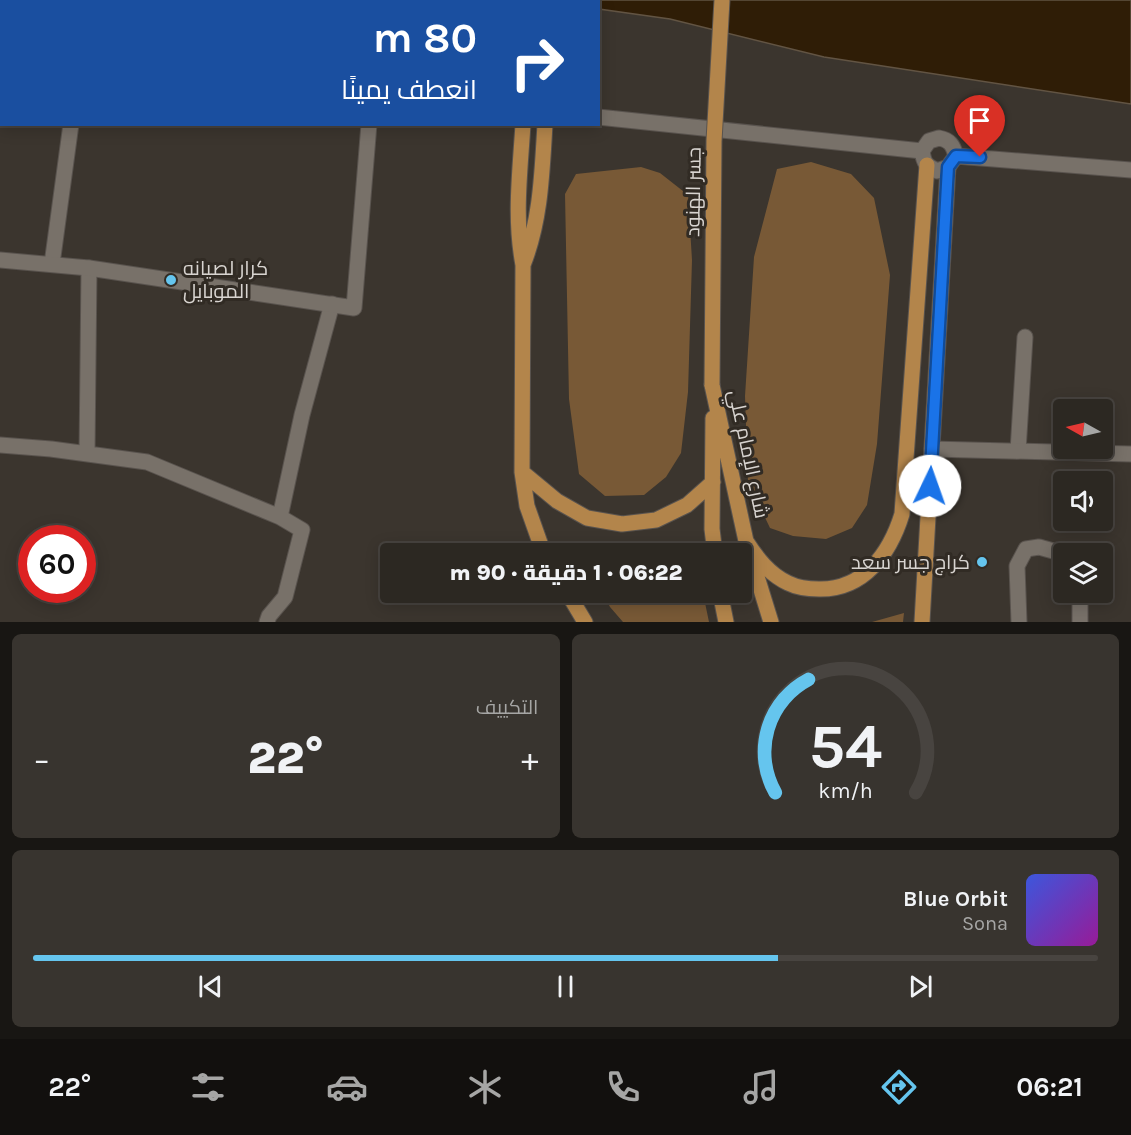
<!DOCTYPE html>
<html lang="ar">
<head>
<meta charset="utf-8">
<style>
  body { margin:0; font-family:Karla,Cairo,sans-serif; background:#38342f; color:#f1f3f6; direction:rtl; height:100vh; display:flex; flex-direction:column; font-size:22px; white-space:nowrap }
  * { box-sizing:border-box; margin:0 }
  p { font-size:20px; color:#a6a6a5 }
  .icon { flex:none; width:33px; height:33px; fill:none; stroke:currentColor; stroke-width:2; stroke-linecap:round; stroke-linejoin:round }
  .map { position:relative; height:622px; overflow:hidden; direction:ltr }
  .drawer { display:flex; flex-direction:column; gap:12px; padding:12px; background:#181613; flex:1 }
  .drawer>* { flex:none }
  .top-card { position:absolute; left:0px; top:0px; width:600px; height:126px; box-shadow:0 3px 15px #0003,0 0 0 2px #484440; direction:rtl; background:#1a4fa0; color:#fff; overflow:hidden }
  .needle { width:39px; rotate:278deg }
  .buttons { position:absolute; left:1053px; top:399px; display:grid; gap:12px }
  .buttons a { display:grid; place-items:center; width:60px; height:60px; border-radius:6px; background:#2c2822; box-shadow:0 3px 15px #0003,0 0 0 2px #484440; font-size:30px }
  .speed { position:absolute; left:18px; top:525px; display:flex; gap:12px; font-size:30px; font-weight:700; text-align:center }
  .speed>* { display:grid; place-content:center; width:78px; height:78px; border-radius:50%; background:#2c2822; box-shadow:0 3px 15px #0003,0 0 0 2px #484440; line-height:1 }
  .speed .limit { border:9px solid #d22; background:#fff; color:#111 }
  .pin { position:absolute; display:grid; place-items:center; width:51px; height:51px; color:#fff; margin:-62px -26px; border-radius:50% 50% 50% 0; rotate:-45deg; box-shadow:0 0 6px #0007 }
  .pin .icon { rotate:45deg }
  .me { position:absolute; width:66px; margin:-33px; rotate:3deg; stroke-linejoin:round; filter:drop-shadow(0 0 4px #0008) }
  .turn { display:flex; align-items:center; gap:21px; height:126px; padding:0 24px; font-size:27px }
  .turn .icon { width:78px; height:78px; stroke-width:2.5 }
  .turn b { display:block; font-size:42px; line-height:51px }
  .big { font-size:45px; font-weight:800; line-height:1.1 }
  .drawer .widget { flex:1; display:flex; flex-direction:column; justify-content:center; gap:9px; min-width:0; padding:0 21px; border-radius:9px; background:#38342f }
  .drawer .dial { align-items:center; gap:0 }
  .dial svg { height:156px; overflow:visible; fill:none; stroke:#484440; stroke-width:7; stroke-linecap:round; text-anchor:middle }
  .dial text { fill:#f1f3f6; stroke:none }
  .song { display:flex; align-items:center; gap:18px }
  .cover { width:72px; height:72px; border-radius:9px; background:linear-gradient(135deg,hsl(230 70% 55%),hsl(300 70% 35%)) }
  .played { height:6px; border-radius:3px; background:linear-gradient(90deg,#65c5ee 70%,#484440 70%) }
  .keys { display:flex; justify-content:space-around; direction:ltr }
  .heat { display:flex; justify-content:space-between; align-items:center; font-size:33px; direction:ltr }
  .drawer .tiles { flex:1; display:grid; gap:12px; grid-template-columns:1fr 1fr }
  .widget:last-child { grid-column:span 2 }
  .trip { position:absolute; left:380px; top:543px; width:372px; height:60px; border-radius:6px; background:#2c2822; box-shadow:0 3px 15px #0003,0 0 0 2px #484440; font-weight:800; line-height:60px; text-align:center; direction:rtl }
  .dock { display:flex; height:96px; justify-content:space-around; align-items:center; background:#12100e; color:#a6a6a5 }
  .dock .icon { width:42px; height:42px }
  .dock .active { color:#65c5ee }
  .dock b { font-size:27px; color:#f1f3f6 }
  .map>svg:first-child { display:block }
  .green { fill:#785936 }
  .water { fill:#2f1d06; stroke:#625443; stroke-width:1.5 }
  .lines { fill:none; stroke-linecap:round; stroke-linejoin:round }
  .lane-casing { stroke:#59534e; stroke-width:17 }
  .street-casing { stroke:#59534e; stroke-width:17 }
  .secondary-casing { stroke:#59534e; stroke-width:17 }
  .primary-casing { stroke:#59534e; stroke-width:17 }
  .lane { stroke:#787169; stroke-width:15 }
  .street { stroke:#787169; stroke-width:15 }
  .secondary { stroke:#787169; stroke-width:15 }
  .primary { stroke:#b3854b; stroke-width:15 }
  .primary-bridge-casing { stroke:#59534e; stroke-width:17; stroke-linecap:butt }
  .primary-bridge { stroke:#b3854b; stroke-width:15 }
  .route-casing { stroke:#114b97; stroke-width:15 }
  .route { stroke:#1a73e8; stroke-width:10 }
  .poi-dot { fill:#65c5ee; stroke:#312b24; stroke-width:2 }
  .labels { text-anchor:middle; stroke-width:6; stroke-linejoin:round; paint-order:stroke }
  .street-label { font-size:20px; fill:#d8d4d0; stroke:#312b24 }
  .poi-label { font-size:20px; fill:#d8d4d0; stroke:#312b24; text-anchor:start }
</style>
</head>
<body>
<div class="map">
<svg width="1131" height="622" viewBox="0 0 1131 622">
  <rect width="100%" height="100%" fill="#3b352e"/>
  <path class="green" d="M 811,162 L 851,174 L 874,198 L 890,275 L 877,444 L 867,505 L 852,528 L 826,539 L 793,536 L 770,528 L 748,482 L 745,396 L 754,257 L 777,169 Z
    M 641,167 L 660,173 L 688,195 L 692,260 L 688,392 L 681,453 L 666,477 L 644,495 L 605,496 L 579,474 L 569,399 L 565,194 L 576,174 Z
    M 603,593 L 703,593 L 709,622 L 623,622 L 610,607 Z
    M 904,613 L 903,622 L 872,622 Z"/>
  <path class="water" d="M 538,0 L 1131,0 L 1131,104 L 824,57 L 670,19 L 599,9 L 598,2 L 548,2 Z"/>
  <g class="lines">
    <g class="lane-casing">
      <path id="lane" d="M 1018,451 L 1025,337
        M 1080,592 L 1080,622
        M 1019,622 L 1017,566 L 1026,549 L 1039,547 L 1064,554"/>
    </g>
    <g class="street-casing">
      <path id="street" d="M 52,264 L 71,124
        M 0,445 L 51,449 L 147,462 L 280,517 L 302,530 L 285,597 L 269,616 L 267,622
        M 87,454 L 89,268
        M 280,517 L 302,415 L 332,304"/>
    </g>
    <g class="secondary-casing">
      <path id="secondary" d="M 0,54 L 2,54
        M 598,117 L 922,151
        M 939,138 C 950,140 953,145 956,156 L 948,167 L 937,171 C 926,165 924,164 922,151 L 929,141 Z
        M 956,156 L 1131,170
        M 0,260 L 89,268 L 354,308 L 369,124
        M 932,449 L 1131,454"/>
    </g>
    <g class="primary-casing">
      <path id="primary" d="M 523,124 C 520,173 514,217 523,265 L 522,472 L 527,506 L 544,554
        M 523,265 C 541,220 542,172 545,124
        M 712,385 L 746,541 L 771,622
        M 713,418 L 712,529 L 715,554
        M 522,472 L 557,501 L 587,518 L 622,524 L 656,520 L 687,505 L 713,482
        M 746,541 C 757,558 769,574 788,583 C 798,588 808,589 819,589 C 864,590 890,553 902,514 L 927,165
        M 567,592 L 585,622
        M 720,592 L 726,622
        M 922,622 L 948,167"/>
    </g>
    <use href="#lane" class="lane"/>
    <use href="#street" class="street"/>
    <use href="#secondary" class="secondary"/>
    <use href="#primary" class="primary"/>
    <g class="primary-bridge-casing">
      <path id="primary-bridge" d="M 712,385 L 714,141 L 722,0"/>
    </g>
    <use href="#primary-bridge" class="primary-bridge"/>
  </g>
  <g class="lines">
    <g class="route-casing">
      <path id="route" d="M 930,486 L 948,167 L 956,156 L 980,157"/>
    </g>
    <use href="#route" class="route"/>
  </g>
  <g class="poi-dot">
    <circle cx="171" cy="280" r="6"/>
    <circle cx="982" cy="562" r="6"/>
  </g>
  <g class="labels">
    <g class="street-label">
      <text transform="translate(693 192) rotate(-89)" y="7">جسر الهنود</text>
      <text transform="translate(749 454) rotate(78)" y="7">شارع الإمام علي</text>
    </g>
    <g class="poi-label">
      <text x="183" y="275">كرار لصيانه<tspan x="183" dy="23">الموبايل</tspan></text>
      <text x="970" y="569" text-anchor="end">كراج جسر سعد</text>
    </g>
  </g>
</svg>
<div class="buttons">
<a><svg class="needle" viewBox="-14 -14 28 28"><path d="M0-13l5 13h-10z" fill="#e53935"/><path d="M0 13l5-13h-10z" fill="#a6a6a5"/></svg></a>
<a><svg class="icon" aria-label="sound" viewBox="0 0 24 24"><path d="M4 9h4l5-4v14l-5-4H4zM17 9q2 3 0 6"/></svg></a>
<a><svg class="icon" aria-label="layers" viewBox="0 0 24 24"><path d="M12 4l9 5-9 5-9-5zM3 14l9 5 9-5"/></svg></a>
</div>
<div class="speed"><div class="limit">60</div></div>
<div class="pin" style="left:980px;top:157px;background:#d93025"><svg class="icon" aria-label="arrive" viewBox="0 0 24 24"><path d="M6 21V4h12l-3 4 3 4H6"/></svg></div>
<svg class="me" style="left:930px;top:486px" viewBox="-20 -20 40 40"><circle r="19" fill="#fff"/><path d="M0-13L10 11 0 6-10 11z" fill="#1a73e8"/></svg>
<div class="trip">06:22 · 1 دقيقة · 90 m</div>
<div class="top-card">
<div class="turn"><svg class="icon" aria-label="right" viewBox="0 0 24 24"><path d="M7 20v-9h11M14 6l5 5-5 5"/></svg><div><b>80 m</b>انعطف يمينًا</div></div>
</div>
</div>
<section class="drawer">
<div class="tiles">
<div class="widget dial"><svg viewBox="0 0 100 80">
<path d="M14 69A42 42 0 1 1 86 69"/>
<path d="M14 69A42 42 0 0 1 31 11" stroke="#65c5ee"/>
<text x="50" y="56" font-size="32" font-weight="700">54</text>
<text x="50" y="72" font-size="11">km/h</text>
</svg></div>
<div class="widget"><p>التكييف</p>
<div class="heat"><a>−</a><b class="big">22°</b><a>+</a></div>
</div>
<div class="widget">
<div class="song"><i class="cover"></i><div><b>Blue Orbit</b><p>Sona</p></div></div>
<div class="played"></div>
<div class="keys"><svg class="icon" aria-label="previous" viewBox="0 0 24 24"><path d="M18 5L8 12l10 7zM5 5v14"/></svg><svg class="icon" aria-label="pause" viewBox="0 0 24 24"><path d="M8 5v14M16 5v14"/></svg><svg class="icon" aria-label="next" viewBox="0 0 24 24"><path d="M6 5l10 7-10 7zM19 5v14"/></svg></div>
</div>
</div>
</section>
<nav class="dock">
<b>06:21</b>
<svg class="icon active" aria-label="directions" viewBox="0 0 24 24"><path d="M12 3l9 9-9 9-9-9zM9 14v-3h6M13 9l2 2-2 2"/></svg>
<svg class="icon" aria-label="music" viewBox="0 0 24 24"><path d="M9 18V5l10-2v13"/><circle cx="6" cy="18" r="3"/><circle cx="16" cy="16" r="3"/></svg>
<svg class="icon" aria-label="phone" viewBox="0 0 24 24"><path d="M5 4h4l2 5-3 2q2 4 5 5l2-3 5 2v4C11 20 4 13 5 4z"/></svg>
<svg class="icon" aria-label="climate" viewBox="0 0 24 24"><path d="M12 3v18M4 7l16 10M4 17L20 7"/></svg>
<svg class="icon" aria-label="car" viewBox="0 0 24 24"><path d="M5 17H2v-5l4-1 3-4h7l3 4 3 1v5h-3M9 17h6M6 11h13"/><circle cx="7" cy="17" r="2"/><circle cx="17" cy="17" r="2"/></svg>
<svg class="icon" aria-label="filters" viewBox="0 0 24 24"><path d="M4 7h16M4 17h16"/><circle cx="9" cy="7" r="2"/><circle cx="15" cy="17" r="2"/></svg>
<b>22°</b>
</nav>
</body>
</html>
